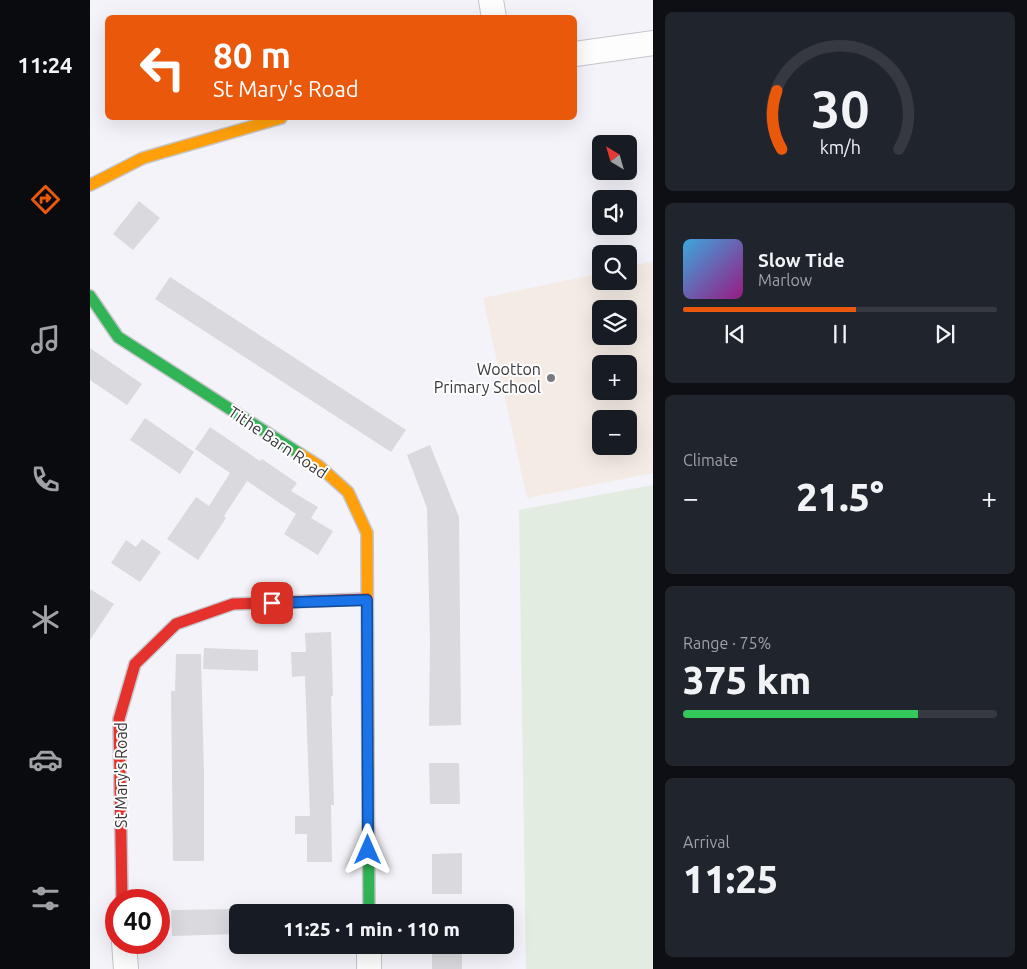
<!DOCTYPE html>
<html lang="en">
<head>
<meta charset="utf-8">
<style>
  body { margin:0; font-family:Ubuntu,sans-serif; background:#20242c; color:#f1f3f6; height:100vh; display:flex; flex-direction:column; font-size:19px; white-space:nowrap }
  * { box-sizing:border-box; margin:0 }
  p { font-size:16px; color:#9ea1a6 }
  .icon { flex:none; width:28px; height:28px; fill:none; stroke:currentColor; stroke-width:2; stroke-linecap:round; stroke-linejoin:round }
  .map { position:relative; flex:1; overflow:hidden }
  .details { display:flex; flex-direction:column; gap:12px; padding:12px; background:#0d0f14; width:374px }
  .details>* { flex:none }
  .hud { position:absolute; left:15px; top:15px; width:472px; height:105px; border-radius:8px; box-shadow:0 5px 20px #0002; background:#ea580c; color:#fff; overflow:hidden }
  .needle { width:32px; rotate:323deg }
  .fabs { position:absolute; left:502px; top:135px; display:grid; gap:10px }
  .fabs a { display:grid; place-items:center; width:45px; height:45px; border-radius:8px; background:#171b24; box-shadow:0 5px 20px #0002; font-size:25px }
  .speed { position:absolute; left:15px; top:889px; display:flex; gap:10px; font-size:25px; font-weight:700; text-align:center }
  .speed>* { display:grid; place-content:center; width:65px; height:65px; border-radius:50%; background:#171b24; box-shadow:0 5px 20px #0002; line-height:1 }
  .speed .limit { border:8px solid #d22; background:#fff; color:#111 }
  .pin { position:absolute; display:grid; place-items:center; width:42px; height:42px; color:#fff; margin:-21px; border-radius:10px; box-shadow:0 2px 8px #0006 }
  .me { position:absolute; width:55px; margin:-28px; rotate:0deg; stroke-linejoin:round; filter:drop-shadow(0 0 4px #0008) }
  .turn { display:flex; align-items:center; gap:18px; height:105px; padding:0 25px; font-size:22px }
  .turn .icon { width:65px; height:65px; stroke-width:2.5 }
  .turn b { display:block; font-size:35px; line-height:42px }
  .big { font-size:38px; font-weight:800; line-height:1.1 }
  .details .widget { flex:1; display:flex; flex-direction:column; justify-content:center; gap:8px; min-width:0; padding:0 18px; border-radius:8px; background:#20242c }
  .details .dial { align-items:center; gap:0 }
  .dial svg { height:130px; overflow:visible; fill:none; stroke:#363941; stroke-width:7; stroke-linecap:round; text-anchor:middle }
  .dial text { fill:#f1f3f6; stroke:none }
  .song { display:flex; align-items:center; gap:15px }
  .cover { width:60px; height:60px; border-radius:8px; background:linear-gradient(135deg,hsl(200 70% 55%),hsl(310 70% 35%)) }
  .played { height:5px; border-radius:2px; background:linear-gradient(90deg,#ea580c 55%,#363941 55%) }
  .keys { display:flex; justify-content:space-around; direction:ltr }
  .heat { display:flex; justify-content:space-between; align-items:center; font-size:28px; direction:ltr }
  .charge { height:8px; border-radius:4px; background:linear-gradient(90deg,#34c759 75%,#363941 0) }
  .trip { position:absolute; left:139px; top:904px; width:285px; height:50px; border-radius:8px; background:#171b24; box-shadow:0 5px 20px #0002; font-weight:800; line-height:50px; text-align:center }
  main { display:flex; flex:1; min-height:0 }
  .tabs { display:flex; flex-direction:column; width:90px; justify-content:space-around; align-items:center; background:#090b0e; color:#9ea1a6 }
  .tabs .icon { width:35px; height:35px }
  .tabs .current { color:#ea580c }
  .tabs b { font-size:22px; color:#f1f3f6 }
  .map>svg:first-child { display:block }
  .education { fill:#f4ebe4; fill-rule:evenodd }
  .green { fill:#e2ece0 }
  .building { fill:#d9d9de }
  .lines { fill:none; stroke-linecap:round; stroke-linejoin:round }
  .street-casing { stroke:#c5c5ca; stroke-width:26 }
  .fast-casing { stroke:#c5c5ca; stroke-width:14 }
  .slow-casing { stroke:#c5c5ca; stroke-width:14 }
  .jam-casing { stroke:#c5c5ca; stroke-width:14 }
  .street { stroke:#fdfdfe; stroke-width:24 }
  .fast { stroke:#30b455; stroke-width:11 }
  .slow { stroke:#ff9f0a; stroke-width:11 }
  .jam { stroke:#e5322d; stroke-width:11 }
  .route-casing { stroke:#114b97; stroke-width:12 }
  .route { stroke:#1a73e8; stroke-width:9 }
  .poi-dot { fill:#79797e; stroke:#fefefe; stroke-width:2 }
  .labels { text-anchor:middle; stroke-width:4; stroke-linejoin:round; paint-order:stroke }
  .poi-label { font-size:16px; fill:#37373c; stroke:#fefefe; text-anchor:end }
  .street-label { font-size:16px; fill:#37373c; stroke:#fefefe }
</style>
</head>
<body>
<main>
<nav class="tabs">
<b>11:24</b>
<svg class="icon current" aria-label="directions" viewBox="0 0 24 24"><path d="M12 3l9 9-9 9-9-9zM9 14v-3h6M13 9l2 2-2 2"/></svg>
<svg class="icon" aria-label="music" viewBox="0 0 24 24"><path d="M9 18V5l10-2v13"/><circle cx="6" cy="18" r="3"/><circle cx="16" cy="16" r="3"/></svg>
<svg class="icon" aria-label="phone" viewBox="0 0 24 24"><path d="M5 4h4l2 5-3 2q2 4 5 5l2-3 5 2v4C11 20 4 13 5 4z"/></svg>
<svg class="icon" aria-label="climate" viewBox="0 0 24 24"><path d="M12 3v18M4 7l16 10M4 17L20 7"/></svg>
<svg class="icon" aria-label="car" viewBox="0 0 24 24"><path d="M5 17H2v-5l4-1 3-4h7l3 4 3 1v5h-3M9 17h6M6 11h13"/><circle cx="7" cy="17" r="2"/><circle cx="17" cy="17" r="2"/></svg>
<svg class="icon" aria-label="filters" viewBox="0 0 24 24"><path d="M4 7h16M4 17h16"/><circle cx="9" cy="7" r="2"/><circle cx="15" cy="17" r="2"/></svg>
</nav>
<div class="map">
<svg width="564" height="969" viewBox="0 0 564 969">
  <rect width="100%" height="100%" fill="#f3f3f9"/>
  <path class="education" d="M 563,261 L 563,473 L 437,498 L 393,298 L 511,273 L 511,281 L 539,281 L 539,267 ZM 511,309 L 539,309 L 539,336 L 511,336 ZM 511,364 L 539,364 L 539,391 L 511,391 ZM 511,419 L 539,419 L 539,446 L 511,446 Z"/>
  <path class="green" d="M 563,485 L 563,969 L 436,969 L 429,510 Z"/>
  <path class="building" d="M 49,201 L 70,218 L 43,250 L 23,234 Z
    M 80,277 L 316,430 L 301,452 L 65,299 Z
    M 0,348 L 52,384 L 37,405 L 0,380 Z
    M 55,418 L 104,452 L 90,474 L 40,440 Z
    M 120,427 L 170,461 L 172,459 L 207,483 L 201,491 L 228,507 L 221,518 L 243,531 L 228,555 L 194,534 L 206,514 L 157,481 L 134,516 L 136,518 L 108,560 L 77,539 L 106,497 L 119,506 L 140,473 L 105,449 Z
    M 340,445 L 369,517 L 371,725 L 339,726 L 340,642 L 337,508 L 317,455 Z
    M 52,539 L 71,552 L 50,582 L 21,563 L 36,540 L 46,547 Z
    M 0,589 L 24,604 L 0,640 Z
    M 241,632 L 243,696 L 241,696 L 244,805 L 241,805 L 242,862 L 217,862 L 217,834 L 205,834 L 205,816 L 220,816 L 215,676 L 202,677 L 201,652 L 216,652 L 215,633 Z
    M 114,648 L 168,650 L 168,671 L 113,669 Z
    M 86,654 L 111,654 L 114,775 L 114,861 L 83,861 L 81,691 L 85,691 Z
    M 339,763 L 369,763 L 370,804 L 340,804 Z
    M 372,853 L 372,894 L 342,894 L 342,854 Z
    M 148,909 L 148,934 L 82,936 L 81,910 Z
    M 342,945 L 372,945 L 372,969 L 342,969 Z"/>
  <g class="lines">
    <g class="street-casing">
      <path id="street" d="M 401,0 L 404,18
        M 485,54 L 564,43
        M 34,942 L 36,969
        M 279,945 L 279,969"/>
    </g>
    <g class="fast-casing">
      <path id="fast" d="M 0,296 L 28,337 L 210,454
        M 278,767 L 279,912"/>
    </g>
    <g class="slow-casing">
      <path id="slow" d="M 0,185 L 53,158 L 191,118
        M 210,454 L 229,466 L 258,492 L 277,533 L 278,767"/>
    </g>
    <g class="jam-casing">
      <path id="jam" d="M 32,900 L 29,719 L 45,664 L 86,624 L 143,604 L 277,599"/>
    </g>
    <use href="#street" class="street"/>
    <use href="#fast" class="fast"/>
    <use href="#slow" class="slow"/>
    <use href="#jam" class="jam"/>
  </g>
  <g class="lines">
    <g class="route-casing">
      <path id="route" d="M 182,603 L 277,600 L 278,850"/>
    </g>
    <use href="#route" class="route"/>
  </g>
  <circle class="poi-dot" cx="461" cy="378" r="5"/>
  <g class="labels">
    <g class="poi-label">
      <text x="451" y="375">Wootton<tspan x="451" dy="18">Primary School</tspan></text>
    </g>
    <g class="street-label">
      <text transform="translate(188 442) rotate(34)" y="6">Tithe Barn Road</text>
      <text transform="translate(31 775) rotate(-90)" y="6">St Mary's Road</text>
    </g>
  </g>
</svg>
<div class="fabs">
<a><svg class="needle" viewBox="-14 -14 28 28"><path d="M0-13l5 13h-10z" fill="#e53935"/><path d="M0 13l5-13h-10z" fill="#9ea1a6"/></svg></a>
<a><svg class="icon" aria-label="sound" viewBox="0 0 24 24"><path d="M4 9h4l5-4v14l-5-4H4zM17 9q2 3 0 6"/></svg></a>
<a><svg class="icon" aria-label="search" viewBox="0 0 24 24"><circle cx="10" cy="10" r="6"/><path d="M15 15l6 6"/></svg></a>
<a><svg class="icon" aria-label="layers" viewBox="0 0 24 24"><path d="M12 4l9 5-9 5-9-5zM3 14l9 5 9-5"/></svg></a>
<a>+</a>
<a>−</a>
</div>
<div class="speed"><div class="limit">40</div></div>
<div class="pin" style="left:182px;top:603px;background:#d93025"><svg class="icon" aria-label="arrive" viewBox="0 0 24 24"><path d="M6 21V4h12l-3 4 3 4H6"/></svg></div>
<svg class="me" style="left:278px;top:850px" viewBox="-20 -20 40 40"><path d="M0-17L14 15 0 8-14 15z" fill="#1a73e8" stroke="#fff" stroke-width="4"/></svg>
<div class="trip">11:25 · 1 min · 110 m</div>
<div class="hud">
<div class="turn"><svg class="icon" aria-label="left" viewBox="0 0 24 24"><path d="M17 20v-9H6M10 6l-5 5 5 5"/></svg><div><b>80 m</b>St Mary's Road</div></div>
</div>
</div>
<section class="details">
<div class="widget dial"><svg viewBox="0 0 100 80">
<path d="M14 69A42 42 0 1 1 86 69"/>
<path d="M14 69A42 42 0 0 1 11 33" stroke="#ea580c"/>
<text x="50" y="56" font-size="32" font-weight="700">30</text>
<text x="50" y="72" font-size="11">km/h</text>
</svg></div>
<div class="widget">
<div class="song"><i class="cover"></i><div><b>Slow Tide</b><p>Marlow</p></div></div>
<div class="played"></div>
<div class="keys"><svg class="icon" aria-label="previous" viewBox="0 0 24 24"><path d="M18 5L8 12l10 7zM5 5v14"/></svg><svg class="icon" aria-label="pause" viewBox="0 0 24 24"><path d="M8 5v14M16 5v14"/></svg><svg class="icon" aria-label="next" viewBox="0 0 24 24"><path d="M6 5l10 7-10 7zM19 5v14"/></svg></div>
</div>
<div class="widget"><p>Climate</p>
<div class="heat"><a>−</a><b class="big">21.5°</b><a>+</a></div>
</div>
<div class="widget"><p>Range · 75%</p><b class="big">375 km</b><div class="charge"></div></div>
<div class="widget"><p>Arrival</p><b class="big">11:25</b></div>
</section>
</main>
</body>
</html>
